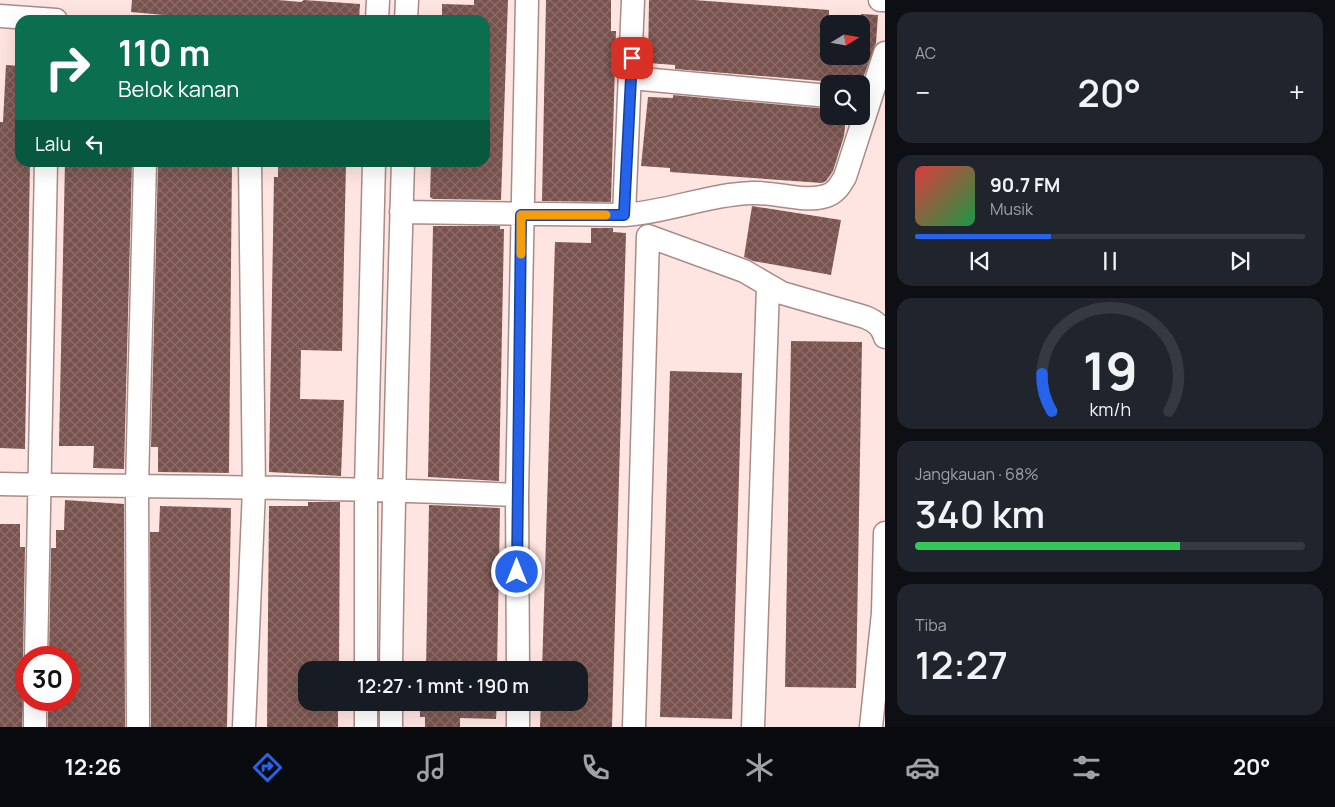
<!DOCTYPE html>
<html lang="id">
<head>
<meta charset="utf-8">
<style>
  body { margin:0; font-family:Manrope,sans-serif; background:#20242c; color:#f1f3f6; height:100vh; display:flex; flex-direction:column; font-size:19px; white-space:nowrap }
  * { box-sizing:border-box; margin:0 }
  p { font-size:16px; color:#9ea1a6 }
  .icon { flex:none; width:28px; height:28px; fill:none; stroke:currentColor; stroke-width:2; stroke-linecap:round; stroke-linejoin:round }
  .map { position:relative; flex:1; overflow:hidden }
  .drawer { display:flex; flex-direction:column; gap:12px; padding:12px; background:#0d0f14; width:450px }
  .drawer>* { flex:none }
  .hud { position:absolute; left:15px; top:15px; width:475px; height:152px; border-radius:15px; box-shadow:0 5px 20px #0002; background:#0b6e4f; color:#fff; overflow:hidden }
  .needle { width:32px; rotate:79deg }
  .buttons { position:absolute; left:820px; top:15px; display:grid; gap:10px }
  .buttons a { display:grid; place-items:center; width:50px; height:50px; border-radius:10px; background:#171b24; box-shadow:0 5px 20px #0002; font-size:25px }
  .speed { position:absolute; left:15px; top:646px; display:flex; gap:10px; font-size:25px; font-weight:700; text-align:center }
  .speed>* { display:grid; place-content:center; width:65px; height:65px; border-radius:50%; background:#171b24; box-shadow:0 5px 20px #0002; line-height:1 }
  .speed .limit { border:8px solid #d22; background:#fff; color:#111 }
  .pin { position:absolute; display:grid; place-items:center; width:42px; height:42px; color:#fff; margin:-21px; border-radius:10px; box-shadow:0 2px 8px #0006 }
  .me { position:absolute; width:55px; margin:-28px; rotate:0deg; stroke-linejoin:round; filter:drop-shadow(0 0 4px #0008) }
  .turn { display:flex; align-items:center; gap:18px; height:105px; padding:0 20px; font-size:22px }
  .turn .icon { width:65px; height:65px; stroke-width:2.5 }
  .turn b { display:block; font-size:35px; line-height:42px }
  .then { display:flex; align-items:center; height:48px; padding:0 20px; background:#0003; gap:10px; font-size:19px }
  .big { font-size:38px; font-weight:600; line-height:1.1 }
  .drawer .widget { flex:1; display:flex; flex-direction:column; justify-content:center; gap:8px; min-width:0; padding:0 18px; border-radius:15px; background:#20242c }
  .drawer .dial { align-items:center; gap:0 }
  .dial svg { height:130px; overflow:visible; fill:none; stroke:#363941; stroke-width:7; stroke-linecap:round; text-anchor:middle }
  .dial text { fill:#f1f3f6; stroke:none }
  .song { display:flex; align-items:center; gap:15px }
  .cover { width:60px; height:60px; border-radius:8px; background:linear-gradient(135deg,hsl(0 70% 55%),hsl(140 70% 35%)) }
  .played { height:5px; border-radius:2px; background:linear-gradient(90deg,#2563eb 35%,#363941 35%) }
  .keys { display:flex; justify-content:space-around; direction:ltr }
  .heat { display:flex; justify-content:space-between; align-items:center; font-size:28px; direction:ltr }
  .charge { height:8px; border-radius:4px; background:linear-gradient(90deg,#34c759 68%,#363941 0) }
  .trip { position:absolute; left:298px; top:661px; width:290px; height:50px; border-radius:15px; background:#171b24; box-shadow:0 5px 20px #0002; font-weight:600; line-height:50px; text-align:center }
  .menu { display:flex; height:80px; justify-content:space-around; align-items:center; background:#090b0e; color:#9ea1a6 }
  .menu .icon { width:35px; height:35px }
  .menu .current { color:#2563eb }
  .menu b { font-size:22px; color:#f1f3f6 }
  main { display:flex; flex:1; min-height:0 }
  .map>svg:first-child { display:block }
  .building { fill:url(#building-cross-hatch) }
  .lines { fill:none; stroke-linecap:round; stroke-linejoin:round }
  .minor-casing { stroke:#a88b87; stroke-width:25 }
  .minor { stroke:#fff; stroke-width:22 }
  .route-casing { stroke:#184099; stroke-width:12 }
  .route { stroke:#2563eb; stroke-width:9 }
  .slow { stroke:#f59e0b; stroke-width:9 }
</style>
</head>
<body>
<main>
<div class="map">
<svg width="885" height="727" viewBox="0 0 885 727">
  <defs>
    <pattern id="building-cross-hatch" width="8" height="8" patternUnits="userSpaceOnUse" patternTransform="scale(1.25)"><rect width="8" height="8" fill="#7a534e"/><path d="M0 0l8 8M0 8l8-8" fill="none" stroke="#8b6d69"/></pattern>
  </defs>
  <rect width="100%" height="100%" fill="#ffe5e1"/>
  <path class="building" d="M 132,0 L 278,0 L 301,2 L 304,0 L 360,4 L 359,20 L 219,20 L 131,12 Z
    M 474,0 L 508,0 L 501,200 L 433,199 L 430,197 L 431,162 L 485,162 L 485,20 L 442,20 L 442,4 L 474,5 Z
    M 546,0 L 611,0 L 611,31 L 616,31 L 611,202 L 542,201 Z
    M 649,0 L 694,0 L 829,10 L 829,56 L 861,56 L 861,14 L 878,15 L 876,43 L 863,78 L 846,77 L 846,83 L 675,69 L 675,65 L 648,63 Z
    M 6,65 L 20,66 L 20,162 L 30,162 L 25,449 L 0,448 L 0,122 L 3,122 Z
    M 673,95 L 829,109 L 829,116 L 846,116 L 844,136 L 833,171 L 826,181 L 822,183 L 670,172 L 670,168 L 641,166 L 648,97 L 673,98 Z
    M 65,162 L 132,162 L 124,469 L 93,468 L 94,446 L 59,446 Z
    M 158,162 L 232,162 L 229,473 L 158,472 L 158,447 L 151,447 Z
    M 278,162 L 346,162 L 342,351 L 301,350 L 300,399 L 344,400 L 341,476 L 269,472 L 274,177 L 278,177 Z
    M 752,206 L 841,220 L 831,275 L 753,261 L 744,257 Z
    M 433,226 L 500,226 L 500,229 L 504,229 L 499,481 L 428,477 Z
    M 591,228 L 613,228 L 613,232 L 626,233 L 612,727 L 540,727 L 541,702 L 579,702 L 579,670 L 542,670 L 543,638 L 555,242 L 591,243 Z
    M 791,341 L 862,342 L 856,688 L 785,687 Z
    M 670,371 L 742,373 L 732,719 L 660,717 Z
    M 65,500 L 124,504 L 125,727 L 48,727 L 48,700 L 69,700 L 69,658 L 49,658 L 51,548 L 56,548 L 56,530 L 64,530 Z
    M 308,502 L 340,502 L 339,670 L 306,670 L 306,702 L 338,702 L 338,727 L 267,727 L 269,506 L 308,506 Z
    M 429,505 L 500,508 L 497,670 L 426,670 Z
    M 160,506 L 231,508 L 227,727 L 151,727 L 150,532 L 159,532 Z
    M 0,524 L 20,524 L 20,547 L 25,547 L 23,658 L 25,665 L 22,727 L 0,727 Z
    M 420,702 L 497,702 L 496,719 L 460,718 L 460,727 L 425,727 L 425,717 L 420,717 Z"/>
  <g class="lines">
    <g class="minor-casing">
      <path id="minor" d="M 880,0 L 885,0
        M 0,16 L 56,20
        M 377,20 L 378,0
        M 406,20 L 407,0
        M 631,78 L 829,96
        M 401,212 L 624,215 C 668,212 710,194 753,193 C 777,192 804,203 826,196 C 836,193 840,185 845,177 L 885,53
        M 624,215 L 633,0
        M 0,484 C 172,487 345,487 517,495
        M 36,658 L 46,162
        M 366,670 L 366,489 L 374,162
        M 391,670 C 393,501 398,332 403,162
        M 518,670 L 517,495 L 527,0
        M 518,702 L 518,727
        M 35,727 L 35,700
        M 138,727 L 137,486 L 145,162
        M 244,727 L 254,489 L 250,162
        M 366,727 L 366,702
        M 391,727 L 391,702
        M 634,727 L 648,236 L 744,271 L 782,293 L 865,317 C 875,321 882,326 885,337
        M 753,727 L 768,287
        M 871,727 L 883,613 L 885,533"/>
    </g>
    <use href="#minor" class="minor"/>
  </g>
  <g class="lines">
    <g class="route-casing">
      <path id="route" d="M 517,572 L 521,215 L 624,215 L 632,58"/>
    </g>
    <use href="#route" class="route"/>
    <path class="slow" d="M 521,254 L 521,215 L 606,215"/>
  </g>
</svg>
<div class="buttons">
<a><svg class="needle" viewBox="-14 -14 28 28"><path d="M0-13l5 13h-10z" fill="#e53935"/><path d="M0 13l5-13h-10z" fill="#9ea1a6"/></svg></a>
<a><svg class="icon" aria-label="search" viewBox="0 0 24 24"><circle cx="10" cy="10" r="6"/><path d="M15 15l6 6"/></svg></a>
</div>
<div class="speed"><div class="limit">30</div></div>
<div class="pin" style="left:632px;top:58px;background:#d93025"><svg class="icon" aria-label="arrive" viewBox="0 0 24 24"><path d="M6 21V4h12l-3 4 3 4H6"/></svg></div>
<svg class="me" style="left:517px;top:572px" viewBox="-20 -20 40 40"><circle r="17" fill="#2563eb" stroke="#fff" stroke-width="3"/><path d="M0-11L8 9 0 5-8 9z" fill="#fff"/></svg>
<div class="trip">12:27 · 1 mnt · 190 m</div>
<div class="hud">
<div class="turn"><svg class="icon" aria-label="right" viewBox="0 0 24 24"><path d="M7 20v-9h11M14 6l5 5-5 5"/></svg><div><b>110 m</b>Belok kanan</div></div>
<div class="then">Lalu<svg class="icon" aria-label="left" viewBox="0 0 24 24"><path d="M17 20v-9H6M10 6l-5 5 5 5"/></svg></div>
</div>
</div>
<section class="drawer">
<div class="widget"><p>AC</p>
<div class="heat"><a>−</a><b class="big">20°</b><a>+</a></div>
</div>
<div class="widget">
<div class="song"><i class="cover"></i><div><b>90.7 FM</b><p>Musik</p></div></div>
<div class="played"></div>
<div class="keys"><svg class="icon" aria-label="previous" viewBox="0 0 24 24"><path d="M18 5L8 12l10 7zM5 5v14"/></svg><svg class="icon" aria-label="pause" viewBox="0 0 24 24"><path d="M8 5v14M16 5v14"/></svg><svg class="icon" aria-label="next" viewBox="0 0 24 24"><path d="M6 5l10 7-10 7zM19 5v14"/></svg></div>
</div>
<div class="widget dial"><svg viewBox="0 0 100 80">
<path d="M14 69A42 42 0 1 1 86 69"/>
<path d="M14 69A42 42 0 0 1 8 46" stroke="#2563eb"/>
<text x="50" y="56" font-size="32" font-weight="700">19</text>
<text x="50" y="72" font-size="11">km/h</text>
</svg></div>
<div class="widget"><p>Jangkauan · 68%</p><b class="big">340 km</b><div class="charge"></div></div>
<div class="widget"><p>Tiba</p><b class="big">12:27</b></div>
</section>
</main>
<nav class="menu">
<b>12:26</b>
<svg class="icon current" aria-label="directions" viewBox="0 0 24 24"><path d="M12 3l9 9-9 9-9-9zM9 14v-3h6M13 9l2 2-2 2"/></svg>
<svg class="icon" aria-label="music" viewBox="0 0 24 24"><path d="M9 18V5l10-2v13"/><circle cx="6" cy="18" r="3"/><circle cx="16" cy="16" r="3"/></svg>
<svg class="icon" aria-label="phone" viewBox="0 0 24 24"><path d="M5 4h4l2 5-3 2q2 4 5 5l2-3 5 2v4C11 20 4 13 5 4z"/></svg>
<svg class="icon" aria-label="climate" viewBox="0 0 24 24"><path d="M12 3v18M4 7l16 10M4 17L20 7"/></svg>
<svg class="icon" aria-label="car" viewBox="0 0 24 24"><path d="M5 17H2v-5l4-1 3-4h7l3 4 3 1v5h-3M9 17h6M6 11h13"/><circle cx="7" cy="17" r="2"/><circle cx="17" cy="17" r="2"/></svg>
<svg class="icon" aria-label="filters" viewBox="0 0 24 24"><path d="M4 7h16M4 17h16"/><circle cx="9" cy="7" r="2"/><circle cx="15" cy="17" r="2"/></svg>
<b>20°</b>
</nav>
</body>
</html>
